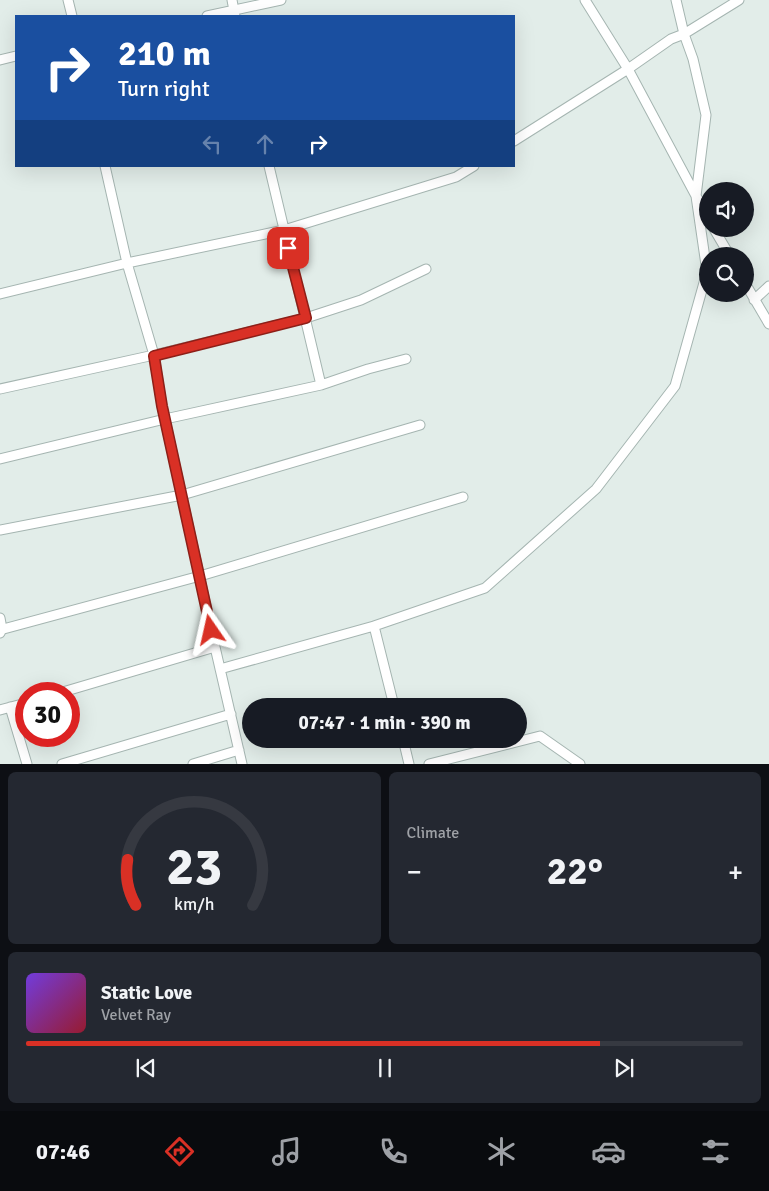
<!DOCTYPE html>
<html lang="en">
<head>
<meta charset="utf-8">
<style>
  body { margin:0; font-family:Signika,sans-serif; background:#242831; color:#f1f3f6; height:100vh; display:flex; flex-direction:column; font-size:19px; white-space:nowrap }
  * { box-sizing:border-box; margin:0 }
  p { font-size:16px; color:#9ea1a6 }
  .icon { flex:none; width:28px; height:28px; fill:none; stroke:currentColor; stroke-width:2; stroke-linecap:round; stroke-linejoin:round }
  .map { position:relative; height:764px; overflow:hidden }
  .details { display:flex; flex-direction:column; gap:8px; padding:8px; background:#0d0f14; flex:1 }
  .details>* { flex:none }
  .banner { position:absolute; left:15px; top:15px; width:500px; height:152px; border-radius:0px; box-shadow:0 5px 20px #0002; background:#1a4fa0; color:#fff; overflow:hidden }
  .tools { position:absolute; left:699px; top:182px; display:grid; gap:10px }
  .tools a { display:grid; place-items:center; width:55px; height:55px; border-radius:50%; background:#171b24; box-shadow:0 5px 20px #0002; font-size:25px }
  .speed { position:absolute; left:15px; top:682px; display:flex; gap:10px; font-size:25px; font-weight:700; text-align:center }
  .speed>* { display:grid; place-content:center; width:65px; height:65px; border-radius:50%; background:#171b24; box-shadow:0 5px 20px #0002; line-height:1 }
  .speed .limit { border:8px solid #d22; background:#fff; color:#111 }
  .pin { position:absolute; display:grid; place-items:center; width:42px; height:42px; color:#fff; margin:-21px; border-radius:10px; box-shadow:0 2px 8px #0006 }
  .me { position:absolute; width:55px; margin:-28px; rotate:349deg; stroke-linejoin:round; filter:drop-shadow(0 0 4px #0008) }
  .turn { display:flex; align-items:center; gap:18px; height:105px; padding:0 20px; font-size:22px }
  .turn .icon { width:65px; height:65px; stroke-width:2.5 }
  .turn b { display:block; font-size:35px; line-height:42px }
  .lanes { display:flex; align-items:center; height:48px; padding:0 20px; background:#0003; justify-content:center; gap:25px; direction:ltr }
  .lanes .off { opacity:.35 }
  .big { font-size:38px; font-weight:800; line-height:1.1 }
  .details .tile { flex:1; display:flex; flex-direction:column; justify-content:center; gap:8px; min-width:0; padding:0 18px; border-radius:8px; background:#242831 }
  .details .dial { align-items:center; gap:0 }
  .dial svg { height:130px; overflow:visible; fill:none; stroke:#363941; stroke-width:7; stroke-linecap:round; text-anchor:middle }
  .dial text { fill:#f1f3f6; stroke:none }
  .song { display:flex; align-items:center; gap:15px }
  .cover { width:60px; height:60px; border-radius:8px; background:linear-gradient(135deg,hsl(260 70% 55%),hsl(350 70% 35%)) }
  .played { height:5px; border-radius:2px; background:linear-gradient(90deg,#d93025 80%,#363941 80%) }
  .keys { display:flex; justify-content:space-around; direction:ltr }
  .heat { display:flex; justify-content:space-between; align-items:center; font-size:28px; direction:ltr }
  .details .tiles { flex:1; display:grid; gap:8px; grid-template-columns:1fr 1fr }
  .tile:last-child { grid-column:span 2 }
  .trip { position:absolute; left:242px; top:698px; width:285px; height:50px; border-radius:25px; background:#171b24; box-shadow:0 5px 20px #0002; font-weight:800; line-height:50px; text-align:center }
  .menu { display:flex; height:80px; justify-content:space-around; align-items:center; background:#090b0e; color:#9ea1a6 }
  .menu .icon { width:35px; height:35px }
  .menu .selected { color:#d93025 }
  .menu b { font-size:22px; color:#f1f3f6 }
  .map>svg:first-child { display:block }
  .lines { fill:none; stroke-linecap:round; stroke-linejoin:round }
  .minor-casing { stroke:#a5b5b1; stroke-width:11 }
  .minor { stroke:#fff; stroke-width:9 }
  .route-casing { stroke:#8d1f18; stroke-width:12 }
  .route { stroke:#d93025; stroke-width:9 }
</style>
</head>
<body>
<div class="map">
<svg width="769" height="764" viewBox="0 0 769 764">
  <rect width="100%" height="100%" fill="#e2ede9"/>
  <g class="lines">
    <g class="minor-casing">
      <path id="minor" d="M 68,0 L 72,16
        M 232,0 L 235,16
        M 207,16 L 281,0
        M 0,60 L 16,56
        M 514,141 L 628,69 L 671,39 L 684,34 L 676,0
        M 105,166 L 127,263 L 154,355 L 162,406 L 215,647 L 242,764
        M 269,166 L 321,385
        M 708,216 L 696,196 L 706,115 L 693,59 L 684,34 L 739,0
        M 714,229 L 730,256
        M 745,283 L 769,324
        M 0,294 L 127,263 L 284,230 L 456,177 L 474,166
        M 754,300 L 769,286
        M 0,389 L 154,355 L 306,318 L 361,300 L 426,269
        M 0,459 L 165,419 L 321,385 L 368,369 L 406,359
        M 0,530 L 182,495 L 420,425
        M 0,618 L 2,629 L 0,633
        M 0,630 L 200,576 L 463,497
        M 220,669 L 374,626
        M 56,694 L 215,647
        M 394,706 L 374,626 L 485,588 L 596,489 L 675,386 L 707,272 L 696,196 L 628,69 L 585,0
        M 10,707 L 27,764
        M 0,710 L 26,703
        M 403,739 L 409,764
        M 62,764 L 231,714
        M 193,764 L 239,750
        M 429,764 L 540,736 L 580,764"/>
    </g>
    <use href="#minor" class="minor"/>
  </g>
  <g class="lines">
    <g class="route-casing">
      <path id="route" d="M 211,630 L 162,406 L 154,356 L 306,318 L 288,248"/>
    </g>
    <use href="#route" class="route"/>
  </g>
</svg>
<div class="tools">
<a><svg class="icon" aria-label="sound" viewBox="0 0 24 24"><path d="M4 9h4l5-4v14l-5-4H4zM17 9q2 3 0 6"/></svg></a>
<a><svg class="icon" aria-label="search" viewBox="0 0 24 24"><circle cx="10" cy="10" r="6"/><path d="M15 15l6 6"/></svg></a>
</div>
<div class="speed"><div class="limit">30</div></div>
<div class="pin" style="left:288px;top:248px;background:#d93025"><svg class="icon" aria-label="arrive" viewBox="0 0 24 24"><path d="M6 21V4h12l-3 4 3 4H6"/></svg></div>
<svg class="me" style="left:211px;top:630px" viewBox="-20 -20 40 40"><path d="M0-17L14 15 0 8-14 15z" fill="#d93025" stroke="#fff" stroke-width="4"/></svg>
<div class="trip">07:47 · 1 min · 390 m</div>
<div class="banner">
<div class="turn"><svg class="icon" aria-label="right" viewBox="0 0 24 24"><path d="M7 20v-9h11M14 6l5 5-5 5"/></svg><div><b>210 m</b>Turn right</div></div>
<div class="lanes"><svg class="icon off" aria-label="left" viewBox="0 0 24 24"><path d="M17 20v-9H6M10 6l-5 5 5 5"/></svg><svg class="icon off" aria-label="ahead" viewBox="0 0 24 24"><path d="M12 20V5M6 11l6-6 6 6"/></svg><svg class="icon" aria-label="right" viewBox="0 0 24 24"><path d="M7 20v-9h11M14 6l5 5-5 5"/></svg></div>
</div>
</div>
<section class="details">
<div class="tiles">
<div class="tile dial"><svg viewBox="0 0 100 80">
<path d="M14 69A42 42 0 1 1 86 69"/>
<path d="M14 69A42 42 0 0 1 9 41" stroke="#d93025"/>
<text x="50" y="56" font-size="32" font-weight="700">23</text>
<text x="50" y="72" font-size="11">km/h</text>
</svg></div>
<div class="tile"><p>Climate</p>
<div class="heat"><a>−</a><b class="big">22°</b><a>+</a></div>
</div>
<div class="tile">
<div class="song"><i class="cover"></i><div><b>Static Love</b><p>Velvet Ray</p></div></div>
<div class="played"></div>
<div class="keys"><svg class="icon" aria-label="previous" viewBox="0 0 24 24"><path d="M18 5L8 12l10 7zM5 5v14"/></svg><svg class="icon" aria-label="pause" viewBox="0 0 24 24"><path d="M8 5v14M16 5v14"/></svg><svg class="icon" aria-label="next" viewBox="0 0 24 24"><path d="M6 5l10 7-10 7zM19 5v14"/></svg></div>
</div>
</div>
</section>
<nav class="menu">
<b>07:46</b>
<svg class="icon selected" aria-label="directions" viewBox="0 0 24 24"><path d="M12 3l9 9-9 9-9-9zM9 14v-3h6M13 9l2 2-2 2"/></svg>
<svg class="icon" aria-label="music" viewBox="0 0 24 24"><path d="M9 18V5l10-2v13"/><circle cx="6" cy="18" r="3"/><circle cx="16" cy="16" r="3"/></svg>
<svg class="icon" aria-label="phone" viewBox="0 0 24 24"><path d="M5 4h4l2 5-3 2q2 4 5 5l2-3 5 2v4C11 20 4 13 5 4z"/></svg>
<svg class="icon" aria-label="climate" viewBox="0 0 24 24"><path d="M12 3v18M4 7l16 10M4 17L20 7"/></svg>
<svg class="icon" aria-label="car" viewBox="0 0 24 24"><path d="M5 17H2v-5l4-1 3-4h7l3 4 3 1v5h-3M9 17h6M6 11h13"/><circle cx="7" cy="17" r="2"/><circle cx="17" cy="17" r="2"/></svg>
<svg class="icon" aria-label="filters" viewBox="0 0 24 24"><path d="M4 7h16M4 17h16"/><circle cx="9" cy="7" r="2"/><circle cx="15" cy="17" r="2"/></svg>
</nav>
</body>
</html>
